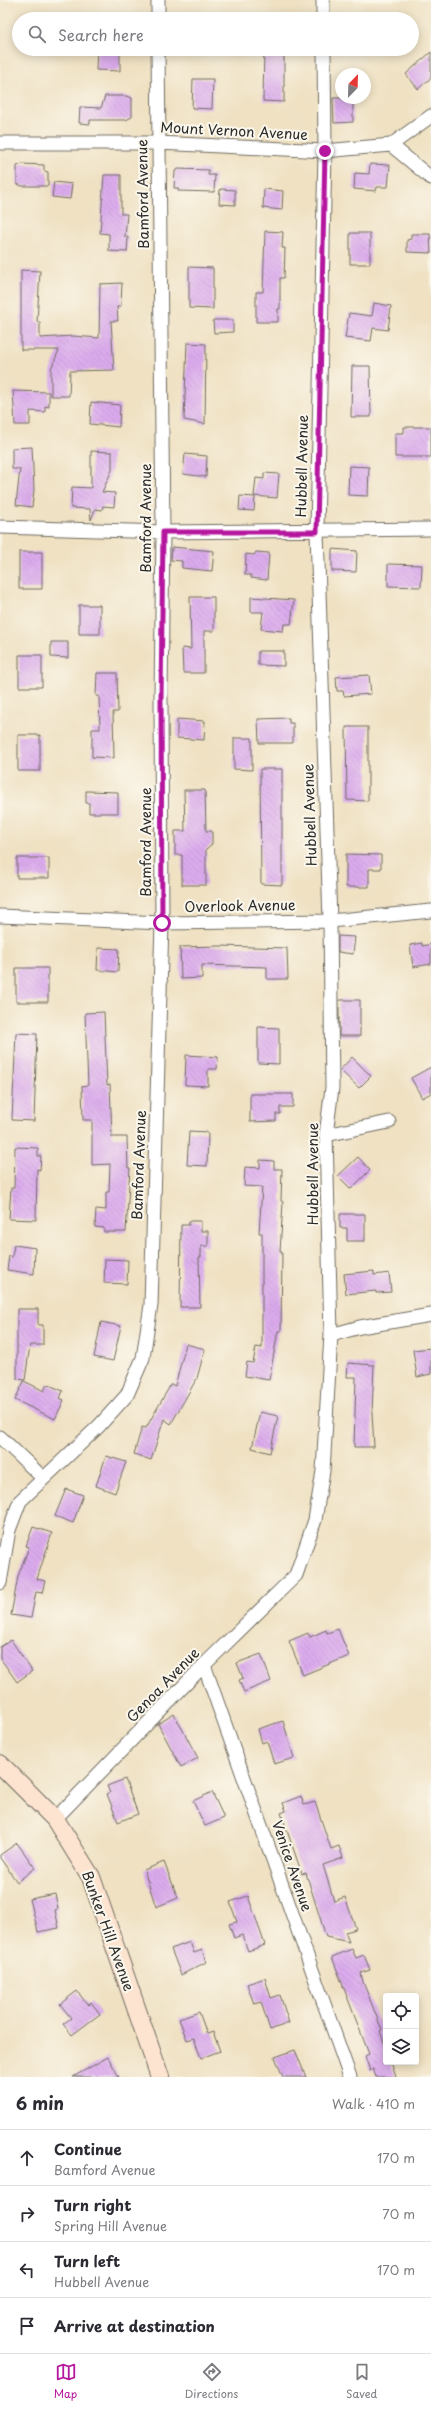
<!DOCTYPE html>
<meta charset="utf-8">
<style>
body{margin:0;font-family:"Playpen Sans",sans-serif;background:#f7f7f7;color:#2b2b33}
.controls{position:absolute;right:12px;bottom:12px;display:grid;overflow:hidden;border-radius:4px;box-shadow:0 2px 10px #0003}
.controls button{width:36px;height:36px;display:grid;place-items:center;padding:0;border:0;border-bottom:1px solid #e1e1e2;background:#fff;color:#2b2b33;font:20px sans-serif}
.compass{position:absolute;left:335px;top:68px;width:36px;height:36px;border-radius:50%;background:#fff;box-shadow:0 2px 10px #0003;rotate:23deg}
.stop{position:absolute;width:12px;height:12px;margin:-9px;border:3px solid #b5179e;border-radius:50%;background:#fff}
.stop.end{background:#b5179e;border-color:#fff;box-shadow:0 1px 4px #0008}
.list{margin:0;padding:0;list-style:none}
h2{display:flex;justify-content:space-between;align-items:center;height:52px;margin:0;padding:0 16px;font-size:17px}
h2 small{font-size:13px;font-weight:400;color:#7c7c81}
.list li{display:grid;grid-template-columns:26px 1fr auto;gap:12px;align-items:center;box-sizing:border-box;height:56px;padding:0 16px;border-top:1px solid #e1e1e2}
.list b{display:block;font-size:15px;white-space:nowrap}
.list p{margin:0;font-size:13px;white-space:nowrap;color:#7c7c81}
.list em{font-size:13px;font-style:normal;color:#7c7c81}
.icon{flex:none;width:22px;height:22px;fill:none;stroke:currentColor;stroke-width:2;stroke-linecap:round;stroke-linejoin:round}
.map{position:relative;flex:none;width:431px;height:2077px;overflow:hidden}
.search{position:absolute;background:#fff;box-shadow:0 2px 10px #0003;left:12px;right:12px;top:12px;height:44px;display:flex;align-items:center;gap:10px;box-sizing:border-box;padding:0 14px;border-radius:22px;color:#7c7c81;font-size:15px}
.sheet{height:276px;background:#fff}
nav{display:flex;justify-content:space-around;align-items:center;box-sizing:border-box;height:56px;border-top:1px solid #e1e1e2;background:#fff;font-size:11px;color:#7c7c81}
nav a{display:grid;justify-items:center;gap:2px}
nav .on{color:#b5179e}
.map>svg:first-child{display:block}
.building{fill:url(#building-back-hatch)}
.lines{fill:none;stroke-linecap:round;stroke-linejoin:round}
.street-casing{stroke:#706b60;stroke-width:15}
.secondary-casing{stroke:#706b60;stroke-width:20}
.street{stroke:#fff;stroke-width:13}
.secondary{stroke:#fde4d0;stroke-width:18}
.route{stroke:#b5179e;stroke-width:5}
.labels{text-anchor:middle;stroke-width:4;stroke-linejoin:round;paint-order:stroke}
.street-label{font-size:14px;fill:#2b2b2b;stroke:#fbf7ec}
</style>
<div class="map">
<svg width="431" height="2077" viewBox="0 0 431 2077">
<defs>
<pattern id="building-back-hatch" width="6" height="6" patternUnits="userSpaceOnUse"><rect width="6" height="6" fill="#dbabed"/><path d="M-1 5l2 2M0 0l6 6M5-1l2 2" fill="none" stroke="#bc93cb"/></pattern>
</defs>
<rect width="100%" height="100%" fill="#fbf7ec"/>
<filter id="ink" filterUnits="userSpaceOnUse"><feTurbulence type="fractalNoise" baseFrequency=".025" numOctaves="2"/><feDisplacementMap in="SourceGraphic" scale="8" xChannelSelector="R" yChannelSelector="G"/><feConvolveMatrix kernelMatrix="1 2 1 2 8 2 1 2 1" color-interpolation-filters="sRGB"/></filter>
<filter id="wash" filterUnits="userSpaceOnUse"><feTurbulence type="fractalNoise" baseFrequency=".012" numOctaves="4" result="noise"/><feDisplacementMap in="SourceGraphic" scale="16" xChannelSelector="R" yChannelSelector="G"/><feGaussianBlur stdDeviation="0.9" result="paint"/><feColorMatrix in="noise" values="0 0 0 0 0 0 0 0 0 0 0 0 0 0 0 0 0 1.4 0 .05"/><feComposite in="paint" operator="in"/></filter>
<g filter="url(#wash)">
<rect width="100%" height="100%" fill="#efe1c2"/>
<g id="blocks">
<path class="building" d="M97,49H120V71L96,70Z
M264,49H284V102L263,101Z
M431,52V78L418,89L406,74Z
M193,79H213L212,109L192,108Z
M105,96H126L132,98V117L126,120H90V124L79,123L80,107L101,108Z
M333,98H353V122L334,123Z
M22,164L44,165V171L48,172V186H22L17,184V166Z
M370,164L390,165L388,187H377L376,191L354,189L355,173L369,174Z
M178,169L209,170L208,175H215L214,192L178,191V188H174L175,171Z
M104,175H121V214H127L125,237H128L127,252L109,251V234L100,233Z
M54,182L72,184L70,199L52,197Z
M220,189L235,190V205L219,204Z
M264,189L283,191L282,210L263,208Z
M265,231L283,232L282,248H285L284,278H280V309H278V322H256V292H263Z
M350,233H370V264H350Z
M411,234H430L431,253L407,252V240L411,239Z
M189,267L213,268V309L189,308Z
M21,270L40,271L37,322H40V338L73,336L99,338L100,284L122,283L121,306L117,307L118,321H111L114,370L70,371L69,396H51V369L59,350H21Z
M374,303L391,306L388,330L373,328L371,341L345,338L349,313L372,316Z
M213,320H233V332L214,333Z
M187,343L206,344L205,424L184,420Z
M352,366H370L371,417H351Z
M13,391L49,392V407L45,406V412L30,411V425H15Z
M91,402L120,405L119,427L90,424Z
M404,427H431V457H395V433H404Z
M32,447L34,490L32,507L16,505L20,469H12V448Z
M91,451L112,452V470L102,492L115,493L114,507L103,506L102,510L95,509L91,520L90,509L71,508L72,487L91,488Z
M185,454L207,456L206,477L183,474Z
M349,466L369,467L368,496L348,495Z
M264,473L279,474L277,498L254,496L256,478L264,479Z
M240,496L255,497L254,511L239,510Z
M172,547L214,551L212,571L182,568V561L171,560Z
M332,549L357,551L356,572L332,571Z
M19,552H42V589H19Z
M256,552L269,553L267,580L251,578V575H245L246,554L254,555Z
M388,564L422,565L421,587L388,586Z
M190,597H214V631H204V673H183L182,648L191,649Z
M251,597L294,600L291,624H284L283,631L261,629L263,612H251Z
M79,605H100V634H79Z
M51,642H68V658L51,657Z
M258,651H284V666L258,665Z
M19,655H42V687H19Z
M97,673H117L118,712H113L114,758L92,757V729H100L99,696H96Z
M369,675L371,694L344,696L343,691H337L336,677Z
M289,718V723H293V743H259L258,719Z
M177,719L205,721L204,740L177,738Z
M346,727H368V801L347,800Z
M18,735H40V771H18Z
M234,738H252V770L234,769Z
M260,769H282V885L261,884Z
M184,790H205L206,831H212V844L206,849V885H182V855H175V831H185Z
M86,791L118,792V813H89V803H86Z
M346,854L381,855V869H369V887H346Z
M17,858H49V878H17Z
M338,936L355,937L353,954L338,952Z
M422,943V946L431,944V964L413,967L410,945Z
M220,946L287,948L288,979H267V967L202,965V978L181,979L180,947Z
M98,948L119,949L118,972L97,970Z
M16,968H48V1002H16Z
M339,1000H360V1036H339Z
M104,1012L107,1085L110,1084L112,1137H127L128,1168H130L126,1232H104V1228L95,1227L96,1209L106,1210V1192H109L110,1164L92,1165V1120H83L82,1086L88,1085L85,1013Z
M258,1027L279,1028V1064L258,1063Z
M16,1033L37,1034L34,1121L12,1120Z
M186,1055L218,1057L217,1069H208V1086L185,1085Z
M352,1057L371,1076L359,1088L340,1070Z
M431,1067V1093L422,1098L411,1078Z
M250,1094H293V1107H280V1114H276V1121L250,1122Z
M189,1131L208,1132L207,1166L187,1165Z
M15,1147L38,1148V1156H41L40,1170L37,1169L36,1220L9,1219L11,1188H14Z
M358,1157L370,1170L351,1189L338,1176Z
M260,1160L274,1161V1169H282L281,1201L283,1202L280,1252H282L281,1331H278L269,1380L245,1376L247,1362L253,1363L256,1347L262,1348V1233H259L262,1187L244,1186L245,1167L260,1168Z
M340,1214H365V1241H347V1228H340Z
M189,1221H201V1231H208V1246H201V1257H199L200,1307H180L181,1225H189Z
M14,1245L35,1248L34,1274L7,1270L9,1256L12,1257Z
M105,1259L128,1260L127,1284L104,1283Z
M374,1271V1275L389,1273L391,1292L376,1293V1291L346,1294L344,1274Z
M17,1309H38V1325H43V1345H30L25,1380L17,1379Z
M101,1322L121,1326L113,1361L94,1357Z
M186,1344L205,1349L197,1378L171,1424L164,1419L151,1460L134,1454L142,1427L146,1428L171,1384L175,1386Z
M431,1348V1374L417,1377L413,1350Z
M348,1363L374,1365L372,1413L374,1447H354L356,1377H347Z
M24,1381L44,1391L47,1384L63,1391L60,1398L64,1400L55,1419L15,1400Z
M260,1412L278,1416L270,1453L252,1448Z
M106,1456L126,1462L115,1493L96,1486Z
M66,1489L83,1495L73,1523L55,1516Z
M33,1527L52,1533L37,1579L45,1581L42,1593L36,1592L31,1618L11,1615L18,1576L29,1547L26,1546Z
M338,1629L349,1656L303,1675L289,1641L308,1633L310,1637L326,1630L327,1633Z
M11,1640L32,1671L17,1682L0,1658V1647Z
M261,1654L271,1681L244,1692L239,1680L243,1678L237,1663Z
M174,1714L198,1758L181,1767L158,1724Z
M283,1721L294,1758L274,1764L267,1741L262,1743L258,1729Z
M125,1779L138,1814L118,1822L107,1794L110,1793L107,1786Z
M212,1792L224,1818L205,1826L193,1801Z
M301,1796L304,1805L315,1802L331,1849L339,1846L343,1858L323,1865L334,1901L345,1897L356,1929L345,1932L349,1942L326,1937L306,1873L302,1874L281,1813L286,1811L283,1803Z
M17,1843L35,1868L17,1882L0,1858V1855Z
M164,1862L178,1898L156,1907L144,1870Z
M55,1894L58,1909L55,1910L59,1928L38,1932L30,1899Z
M248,1896L265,1945L248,1951L242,1935L234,1938L229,1924L237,1922L230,1902Z
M190,1942L194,1953L202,1950L206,1962L181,1975L171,1949Z
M352,1949L356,1958L364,1955L370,1970L361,1973L363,1982L382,2030L380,2031L386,2049V2062H391L396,2077H376L373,2069L370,2071L365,2056L369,2054L332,1957Z
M265,1978L271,1998L280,1995L289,2023L270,2030L261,2002L254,2004L247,1984Z
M77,1991L88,2005L91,2002L100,2014L72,2035L63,2024L71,2018L60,2004Z
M199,2012L207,2034L213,2032L220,2051L201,2058L194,2038L187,2040L179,2019Z
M295,2050L306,2077H283L275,2057Z
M108,2057L119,2077H73Z"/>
</g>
</g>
<g filter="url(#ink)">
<use href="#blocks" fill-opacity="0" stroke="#706b60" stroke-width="1"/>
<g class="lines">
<defs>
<path id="street" d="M158,0V19
M323,0V19
M0,143H158L325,151L391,145L431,178
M391,145L431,116
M0,527L163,532L431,529
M0,916L162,923L330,921L431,911
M326,1135L389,1122
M331,1335L360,1327L431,1315
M0,1437L43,1478
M0,1583L9,1530L20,1501L99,1426L127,1395L143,1358L151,1305L162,923L161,698L163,532L158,49
M204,1665L350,2077
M55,1819L204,1665L296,1575L315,1520L323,1471L331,1335L326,1135L332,1088L330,921L317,532L325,151L324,49"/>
<path id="secondary" d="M0,1764L55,1819L91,1877L160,2077"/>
</defs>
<use href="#street" class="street-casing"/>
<use href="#secondary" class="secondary-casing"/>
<use href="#street" class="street"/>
<use href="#secondary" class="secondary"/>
</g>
</g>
<g class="lines" filter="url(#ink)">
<path class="route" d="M162,923L161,698L163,532H317L325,151"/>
</g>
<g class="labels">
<g class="street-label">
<text transform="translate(234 131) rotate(3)" y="5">Mount Vernon Avenue</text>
<text transform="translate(143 194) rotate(-91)" y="5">Bamford Avenue</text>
<text transform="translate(302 466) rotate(-89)" y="5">Hubbell Avenue</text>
<text transform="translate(146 518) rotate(-90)" y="5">Bamford Avenue</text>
<text transform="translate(310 815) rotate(-92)" y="5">Hubbell Avenue</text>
<text transform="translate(146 842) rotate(-90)" y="5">Bamford Avenue</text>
<text transform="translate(240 906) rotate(-1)" y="5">Overlook Avenue</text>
<text transform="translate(139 1165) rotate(-88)" y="5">Bamford Avenue</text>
<text transform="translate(313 1174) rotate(-90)" y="5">Hubbell Avenue</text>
<text transform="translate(163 1685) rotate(-46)" y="5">Genoa Avenue</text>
<text transform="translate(292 1866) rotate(71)" y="5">Venice Avenue</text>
<text transform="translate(108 1931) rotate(70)" y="5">Bunker Hill Avenue</text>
</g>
</g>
</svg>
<div class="controls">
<button><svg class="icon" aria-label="locate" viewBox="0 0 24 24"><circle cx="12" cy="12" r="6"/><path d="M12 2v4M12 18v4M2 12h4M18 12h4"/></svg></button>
<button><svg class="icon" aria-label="layers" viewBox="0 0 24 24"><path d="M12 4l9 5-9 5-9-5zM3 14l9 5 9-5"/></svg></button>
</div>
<svg class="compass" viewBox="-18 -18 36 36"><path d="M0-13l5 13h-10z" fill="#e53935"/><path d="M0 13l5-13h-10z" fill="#7c7c81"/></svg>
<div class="stop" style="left:162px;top:923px"></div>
<div class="stop end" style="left:325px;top:151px"></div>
<div class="search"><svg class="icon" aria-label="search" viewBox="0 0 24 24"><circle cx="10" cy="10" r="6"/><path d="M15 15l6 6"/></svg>Search here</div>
</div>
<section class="sheet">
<h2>6 min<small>Walk · 410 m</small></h2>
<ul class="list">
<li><svg class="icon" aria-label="ahead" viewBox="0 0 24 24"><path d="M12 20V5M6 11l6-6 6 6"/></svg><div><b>Continue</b><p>Bamford Avenue</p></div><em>170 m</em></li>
<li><svg class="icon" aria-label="right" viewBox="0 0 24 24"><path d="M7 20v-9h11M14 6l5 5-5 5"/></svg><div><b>Turn right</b><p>Spring Hill Avenue</p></div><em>70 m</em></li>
<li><svg class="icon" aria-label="left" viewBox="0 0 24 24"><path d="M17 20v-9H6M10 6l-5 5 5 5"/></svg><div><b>Turn left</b><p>Hubbell Avenue</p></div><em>170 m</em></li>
<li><svg class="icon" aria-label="arrive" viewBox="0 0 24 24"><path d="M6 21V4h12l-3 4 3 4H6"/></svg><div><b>Arrive at destination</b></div></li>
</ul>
</section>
<nav>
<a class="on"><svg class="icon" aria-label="map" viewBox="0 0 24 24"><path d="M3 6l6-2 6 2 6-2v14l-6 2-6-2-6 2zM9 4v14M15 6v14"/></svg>Map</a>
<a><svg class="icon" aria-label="directions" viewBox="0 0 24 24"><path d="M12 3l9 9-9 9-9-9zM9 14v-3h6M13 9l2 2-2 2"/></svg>Directions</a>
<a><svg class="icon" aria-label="saved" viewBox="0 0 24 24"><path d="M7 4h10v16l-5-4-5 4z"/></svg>Saved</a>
</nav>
